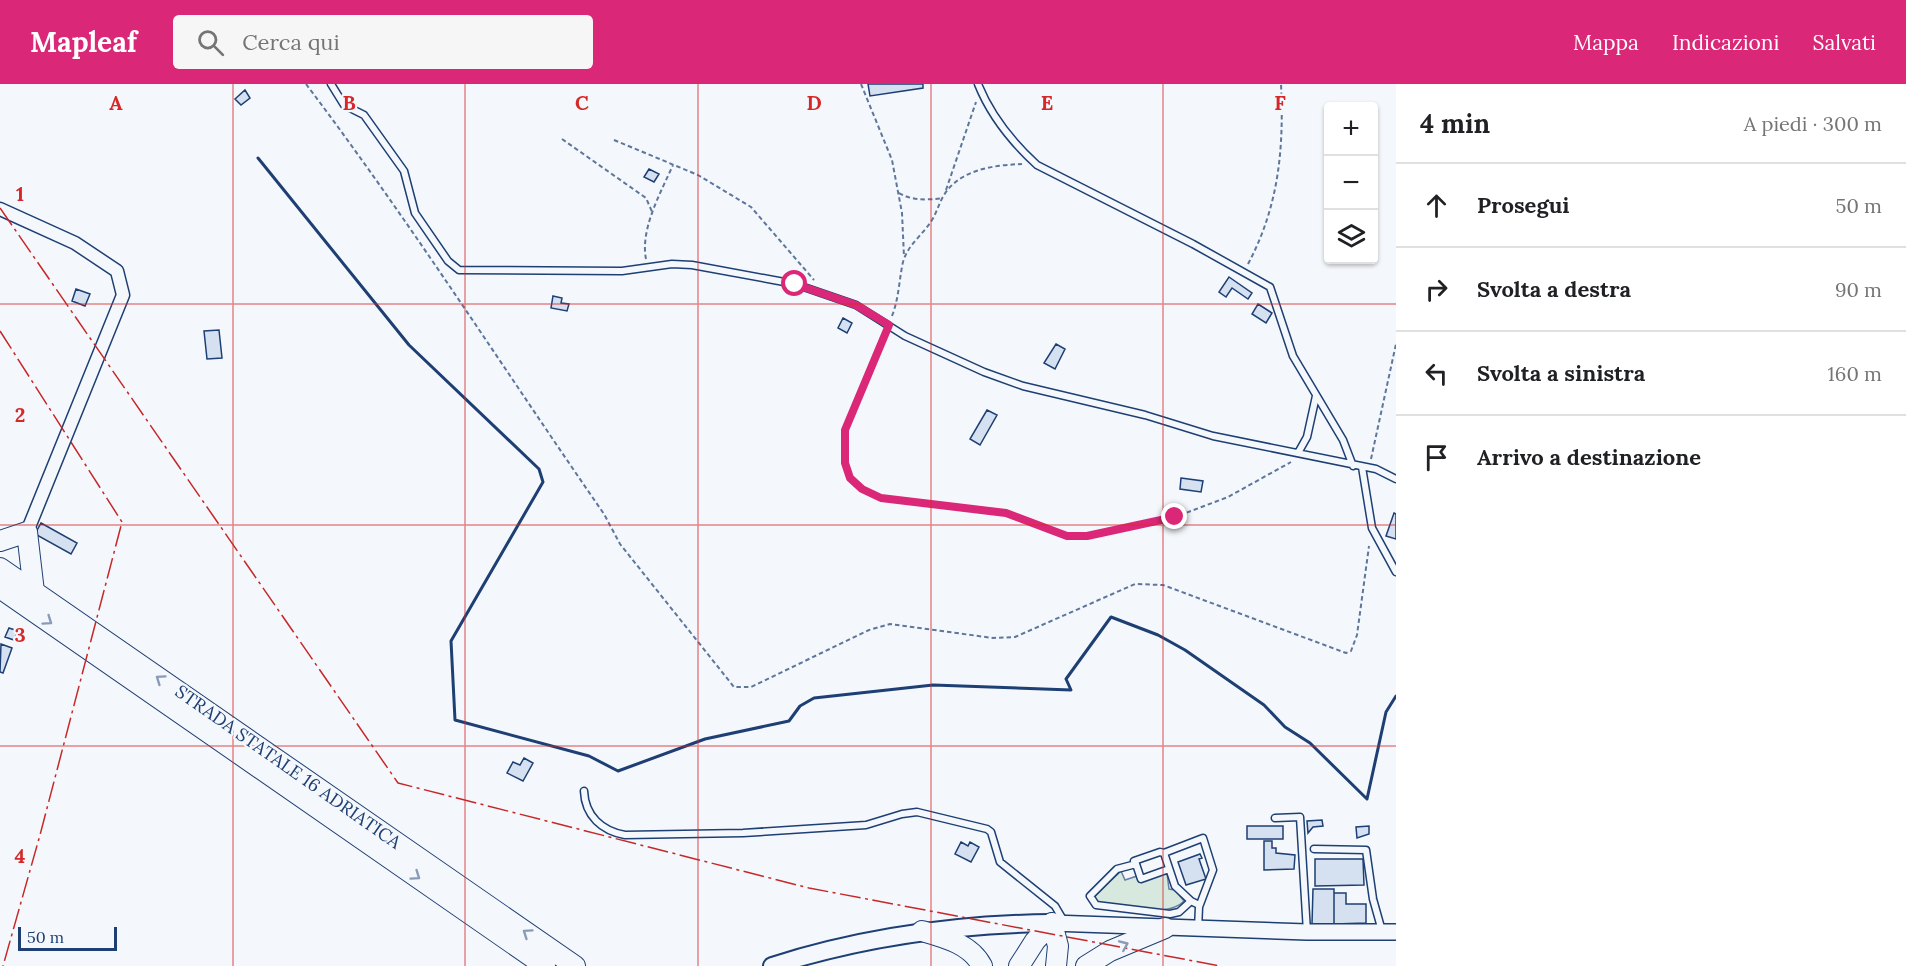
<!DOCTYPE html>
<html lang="it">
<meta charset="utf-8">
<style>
body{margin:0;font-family:Lora,serif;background:#f6f6f6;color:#202124}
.controls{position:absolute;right:18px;top:18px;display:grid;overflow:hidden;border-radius:6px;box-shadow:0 2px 4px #0004}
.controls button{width:54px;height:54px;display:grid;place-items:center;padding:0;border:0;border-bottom:2px solid #e0e0e0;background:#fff;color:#202124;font:30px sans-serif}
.scale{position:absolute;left:18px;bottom:15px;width:99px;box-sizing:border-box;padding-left:6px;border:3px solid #1d3f73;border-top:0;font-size:16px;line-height:21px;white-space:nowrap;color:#1d3f73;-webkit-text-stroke:4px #f4f7fb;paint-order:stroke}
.stop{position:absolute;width:18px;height:18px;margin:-14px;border:4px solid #db2777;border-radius:50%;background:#fff}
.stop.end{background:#db2777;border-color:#fff;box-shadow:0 2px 6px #0008}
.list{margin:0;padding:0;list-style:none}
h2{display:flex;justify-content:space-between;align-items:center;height:78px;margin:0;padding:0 24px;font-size:26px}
h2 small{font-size:20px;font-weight:400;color:#757577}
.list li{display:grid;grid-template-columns:39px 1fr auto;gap:18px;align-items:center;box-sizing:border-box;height:84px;padding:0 24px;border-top:2px solid #e0e0e0}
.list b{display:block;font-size:22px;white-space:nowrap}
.list em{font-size:20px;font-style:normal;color:#757577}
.icon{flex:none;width:33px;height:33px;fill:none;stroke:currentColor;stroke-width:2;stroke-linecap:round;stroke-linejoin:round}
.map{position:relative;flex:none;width:1396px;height:882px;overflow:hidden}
header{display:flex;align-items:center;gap:36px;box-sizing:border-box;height:84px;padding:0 30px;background:#db2777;color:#fff}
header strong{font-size:28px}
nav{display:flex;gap:33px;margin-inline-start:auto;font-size:21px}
.search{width:420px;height:54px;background:#f6f6f6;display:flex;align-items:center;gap:15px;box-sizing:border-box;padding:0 21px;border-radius:6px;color:#757577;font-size:22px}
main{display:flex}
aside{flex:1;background:#fff}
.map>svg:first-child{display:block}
.grass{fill:#d7e8df;stroke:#687fa3;stroke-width:1.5}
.building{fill:#d5e0f0;stroke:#1d3f73;stroke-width:1.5}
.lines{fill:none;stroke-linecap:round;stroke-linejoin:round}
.service-casing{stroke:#1d3f73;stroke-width:9}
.minor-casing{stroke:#1d3f73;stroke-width:15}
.tertiary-casing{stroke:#1d3f73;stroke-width:18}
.secondary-casing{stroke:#1d3f73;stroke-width:20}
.trunk-casing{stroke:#1d3f73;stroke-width:22}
.path{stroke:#5e769c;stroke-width:2;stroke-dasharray:4.5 3;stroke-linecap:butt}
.service{stroke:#f4f7fb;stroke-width:6}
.minor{stroke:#f4f7fb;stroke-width:12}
.tertiary{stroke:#f4f7fb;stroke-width:15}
.secondary{stroke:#f4f7fb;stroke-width:16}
.trunk{stroke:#f4f7fb;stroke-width:20}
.wall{stroke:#1d3f73;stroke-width:3}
.power{stroke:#c62828;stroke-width:1.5;stroke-dasharray:21 4.5 3 4.5;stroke-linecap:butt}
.oneway{stroke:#889bb7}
.route{stroke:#db2777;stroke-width:8}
.grid{fill:none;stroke:#d62828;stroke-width:1.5;stroke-opacity:0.55}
.labels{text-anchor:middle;stroke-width:4.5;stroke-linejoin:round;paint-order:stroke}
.street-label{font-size:18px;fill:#1d3f73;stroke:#f4f7fb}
.grid-label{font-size:20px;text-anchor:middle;font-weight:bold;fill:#d62828;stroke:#f4f7fb;stroke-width:4.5;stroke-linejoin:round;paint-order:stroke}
</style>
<header>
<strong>Mapleaf</strong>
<div class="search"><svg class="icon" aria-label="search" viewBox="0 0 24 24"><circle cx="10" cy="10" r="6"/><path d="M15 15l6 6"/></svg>Cerca qui</div>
<nav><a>Mappa</a><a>Indicazioni</a><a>Salvati</a></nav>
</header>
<main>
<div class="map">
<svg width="1396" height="882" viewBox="0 0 1396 882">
<rect width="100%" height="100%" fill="#f4f7fb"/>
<path class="grass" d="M1121,787L1125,796L1137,792L1139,798L1167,789L1169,805L1175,806L1184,817C1167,835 1121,822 1098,819L1095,816V811Z"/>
<path class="building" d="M868,0H923V4L870,12Z
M245,6L250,14L241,21L235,15Z
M649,85L659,90L654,98L644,93Z
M1229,193L1252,209L1248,215L1232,204L1226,213L1219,208Z
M76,205L90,210L85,222L72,217Z
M553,212L562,214L561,219L569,220L567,227L551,224Z
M1258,220L1272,229L1266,239L1252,230Z
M843,234L852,239L847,249L838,244Z
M219,246L222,274L207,275L204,247Z
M1056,260L1065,265L1055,285L1044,279Z
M987,326L997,331L980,361L970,355Z
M1181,394L1203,397L1201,408L1180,405Z
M1394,429L1396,430V455L1386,452Z
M41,439L77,459L71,470L35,450Z
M9,544L18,547L14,556L5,553Z
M1,560L12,564L3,589L0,588Z
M524,674L533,679L523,697L507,689L513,678L520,681Z
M1322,736L1323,742L1313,743L1308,749L1307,737Z
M1247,742H1283V755H1247Z
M1369,742V750L1357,754L1356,743Z
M1264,757H1272V764H1276V769L1295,771L1294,785L1264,786Z
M961,758L968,762L970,758L979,763L971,778L955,770Z
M1200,770L1202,774L1199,775L1206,795L1186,801L1178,778Z
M1315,775H1363L1364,801L1315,802Z
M1313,805H1334V840H1312Z
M1334,809H1346V820H1366V839L1334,840Z"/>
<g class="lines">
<defs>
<path id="service" d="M331,0L344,21L364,31L404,87L415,129L448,177L459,186L622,187L672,180L692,181L795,200L856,221L905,252L984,288L1023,302L1145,331L1213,352L1376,385L1396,395
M978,0C990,30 1013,59 1037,81L1193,160L1270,203L1293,272L1343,356L1353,382
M1298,369L1307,353L1316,312
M1362,383L1372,444L1396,488
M584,707C585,732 602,747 625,751L743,749L866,741L902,730L917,728L987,745L991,748L1000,778L1055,822L1065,839
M1275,734L1300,733L1307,848
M1314,765L1366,766L1373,815L1382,847
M1164,769L1175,802L1191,817
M1136,780L1141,795L1169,785
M1198,845L1199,823L1213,786L1203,754L1164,769L1160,768L1134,777L1136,780L1117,785L1090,812L1096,821L1170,830L1179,828L1191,817L1199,821"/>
<path id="minor" d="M0,125L75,159L117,187L123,211L27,448"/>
<path id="tertiary" d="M1052,839L1307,848H1396"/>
<path id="secondary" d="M772,882C863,853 957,840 1052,839"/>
<path id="trunk" d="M0,457L27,448L34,508
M0,484L575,882
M0,504L545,882
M1052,839L1058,862L1056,882
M922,847C943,853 971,860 982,882
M1019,882L1035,857L1052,839
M1086,882L1110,867L1165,844"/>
</defs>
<use href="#service" class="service-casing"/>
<use href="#minor" class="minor-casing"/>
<use href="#tertiary" class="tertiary-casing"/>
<use href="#secondary" class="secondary-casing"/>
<use href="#trunk" class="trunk-casing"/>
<path class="path" d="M306,0C411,139 505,287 604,430L620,460L734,603H751L869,546L890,540L993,554L1015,553L1135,500L1163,501L1346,569L1351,567L1357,551L1369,462
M861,0L892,76L902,129L904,173
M562,55L646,114L653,130
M614,56L698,91L751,123L814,196
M946,106L976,18
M899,109C912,117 928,116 943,114
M646,175C640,145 661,108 673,81
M1248,180C1279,122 1284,64 1281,0
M892,232C899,214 899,196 903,178C908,160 923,151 932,136C937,128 939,119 944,111C960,85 995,81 1022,80
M884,251L845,346L843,364L850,394L862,405L881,414L1006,429L1067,452H1087L1175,433L1228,413L1291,378
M1371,375L1396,260"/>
<use href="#service" class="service"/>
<use href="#minor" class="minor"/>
<use href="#tertiary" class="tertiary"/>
<use href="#secondary" class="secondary"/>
<use href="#trunk" class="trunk"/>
<path class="wall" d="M258,74L409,261L539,385L543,398L451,557L455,636L589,672L618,687L705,655L789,637L800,622L814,614L933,601L1071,606L1066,595L1111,533L1158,551L1185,566L1264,621L1285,643L1310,659L1367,715L1386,628L1396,612"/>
<path class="power" d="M0,124L398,699L809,804L1220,882
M0,247L122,438L40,751L3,882"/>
</g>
<defs><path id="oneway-chevron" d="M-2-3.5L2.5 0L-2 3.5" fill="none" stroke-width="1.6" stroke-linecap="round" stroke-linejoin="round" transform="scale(1.5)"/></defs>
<g class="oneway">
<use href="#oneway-chevron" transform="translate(48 537) rotate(35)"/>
<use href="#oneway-chevron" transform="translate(160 595) rotate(-145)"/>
<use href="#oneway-chevron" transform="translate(416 792) rotate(35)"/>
<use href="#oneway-chevron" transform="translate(527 849) rotate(-145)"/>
<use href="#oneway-chevron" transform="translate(1124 861) rotate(-23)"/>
</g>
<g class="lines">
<path class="route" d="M795,200L856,221L889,241L845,346V379L850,394L862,405L881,414L1006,429L1067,452H1087L1175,433"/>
</g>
<path class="grid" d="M233,0V882M465,0V882M698,0V882M931,0V882M1163,0V882M0,220H1396M0,441H1396M0,662H1396"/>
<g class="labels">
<g class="street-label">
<text transform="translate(288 683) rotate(35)" y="6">STRADA STATALE 16 ADRIATICA</text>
</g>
</g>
<g class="grid-label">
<text x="116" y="26">A</text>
<text x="349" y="26">B</text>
<text x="582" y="26">C</text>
<text x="814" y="26">D</text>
<text x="1047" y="26">E</text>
<text x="1280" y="26">F</text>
<text x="20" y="117">1</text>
<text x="20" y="338">2</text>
<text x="20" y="558">3</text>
<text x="20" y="779">4</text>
</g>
</svg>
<div class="controls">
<button>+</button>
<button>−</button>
<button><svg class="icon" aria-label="layers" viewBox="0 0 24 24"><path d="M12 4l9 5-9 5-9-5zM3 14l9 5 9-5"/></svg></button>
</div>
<div class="scale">50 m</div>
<div class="stop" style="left:795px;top:200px"></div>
<div class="stop end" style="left:1175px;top:433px"></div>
</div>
<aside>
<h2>4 min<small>A piedi · 300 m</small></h2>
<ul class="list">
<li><svg class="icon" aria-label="ahead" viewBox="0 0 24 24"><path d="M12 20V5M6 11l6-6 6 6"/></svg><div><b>Prosegui</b></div><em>50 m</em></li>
<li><svg class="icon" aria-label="right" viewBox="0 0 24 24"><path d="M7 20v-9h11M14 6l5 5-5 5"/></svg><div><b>Svolta a destra</b></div><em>90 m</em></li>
<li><svg class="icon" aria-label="left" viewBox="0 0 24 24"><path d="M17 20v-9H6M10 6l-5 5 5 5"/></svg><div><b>Svolta a sinistra</b></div><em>160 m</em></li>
<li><svg class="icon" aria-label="arrive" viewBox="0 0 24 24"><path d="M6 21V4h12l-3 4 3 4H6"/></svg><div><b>Arrivo a destinazione</b></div></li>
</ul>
</aside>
</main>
